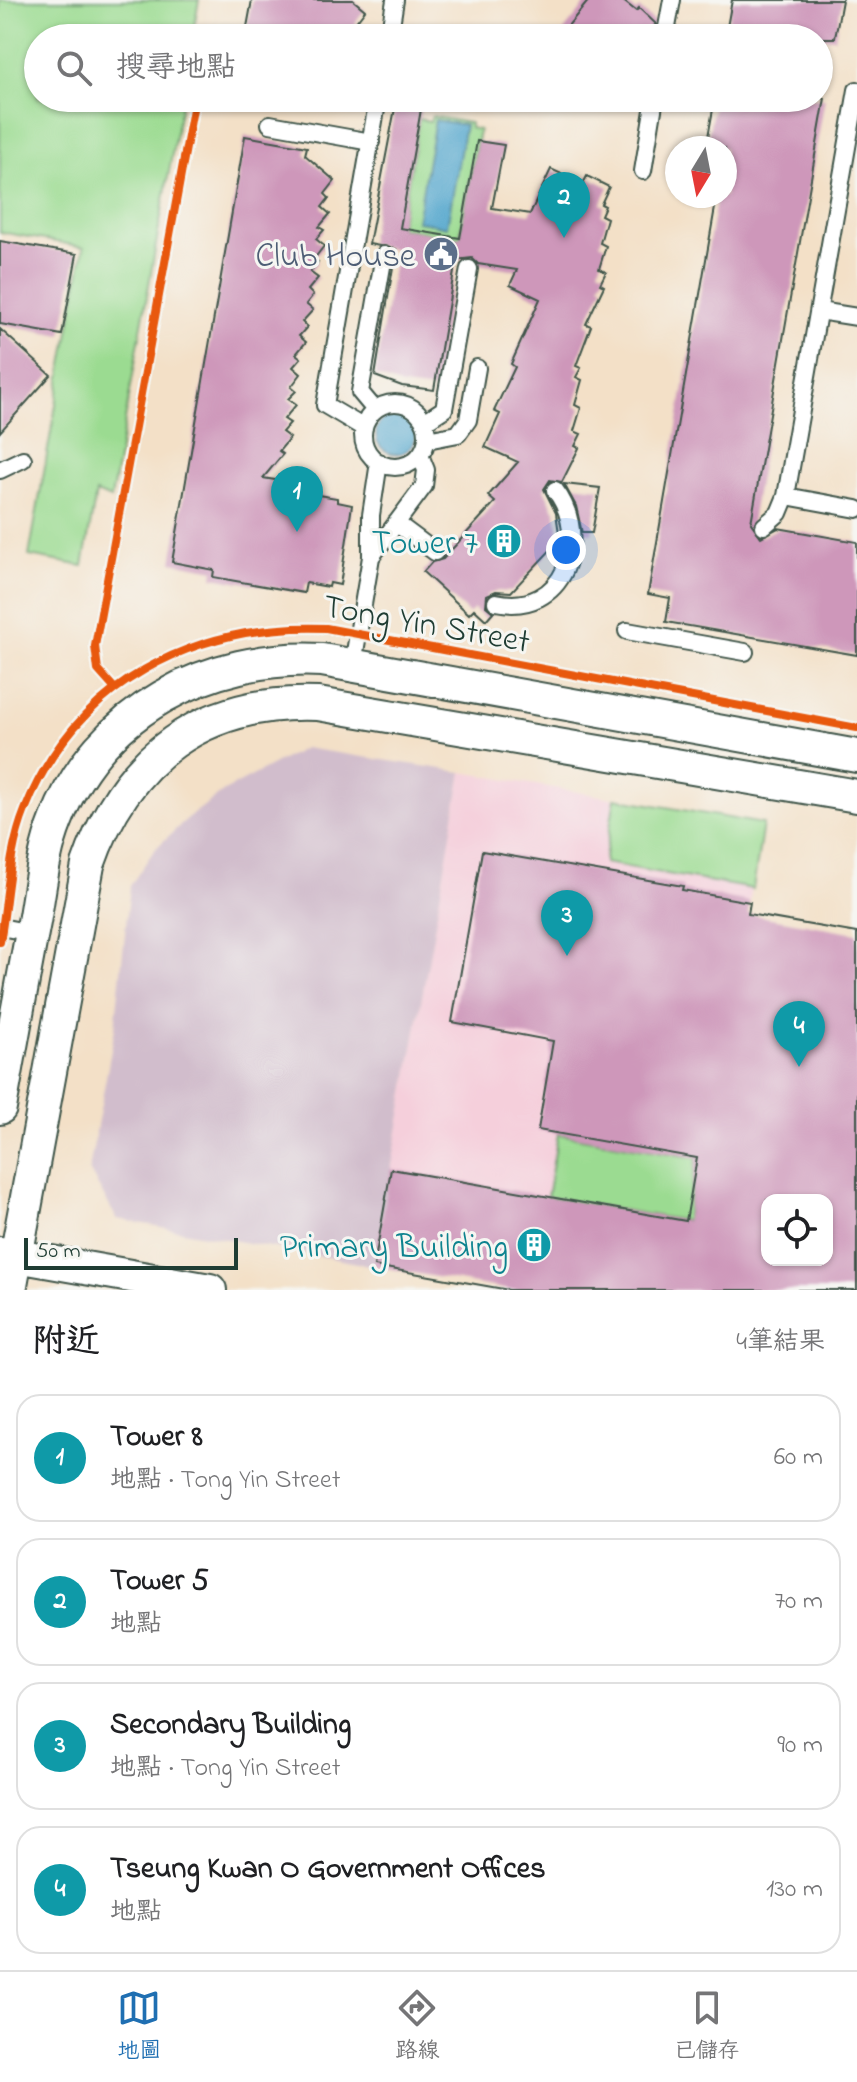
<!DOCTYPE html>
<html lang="zh-TW">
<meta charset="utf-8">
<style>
body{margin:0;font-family:"Indie Flower","LXGW WenKai TC",sans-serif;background:#f6f6f6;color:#202124}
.controls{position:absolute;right:24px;bottom:24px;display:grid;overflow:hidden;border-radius:16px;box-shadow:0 2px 6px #0004}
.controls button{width:72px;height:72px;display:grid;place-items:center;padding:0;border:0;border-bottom:2px solid #e0e0e0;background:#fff;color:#202124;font:40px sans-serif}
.compass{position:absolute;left:665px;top:136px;width:72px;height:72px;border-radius:50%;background:#fff;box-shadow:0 2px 6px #0004;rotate:190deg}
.scale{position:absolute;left:24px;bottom:20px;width:214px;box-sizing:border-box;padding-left:8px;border:4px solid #1f3d34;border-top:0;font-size:22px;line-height:28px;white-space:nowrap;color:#1f3d34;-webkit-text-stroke:6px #f6f6f2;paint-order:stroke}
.you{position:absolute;left:566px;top:550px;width:28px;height:28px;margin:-20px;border:6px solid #fff;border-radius:50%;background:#1a73e8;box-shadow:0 0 0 12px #1a73e833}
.badge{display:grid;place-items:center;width:52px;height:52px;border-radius:50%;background:#1f6fb2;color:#fff;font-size:26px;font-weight:700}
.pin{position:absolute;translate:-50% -66px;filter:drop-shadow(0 2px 4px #0008)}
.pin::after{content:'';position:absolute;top:42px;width:28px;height:24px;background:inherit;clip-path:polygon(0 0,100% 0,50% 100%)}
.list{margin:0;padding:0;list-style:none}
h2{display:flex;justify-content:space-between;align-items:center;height:104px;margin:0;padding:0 32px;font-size:34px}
h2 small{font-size:26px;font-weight:400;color:#757577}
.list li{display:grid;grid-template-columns:52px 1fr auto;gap:24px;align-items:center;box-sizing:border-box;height:128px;margin:0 16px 16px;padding:0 16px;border:2px solid #e0e0e0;border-radius:24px}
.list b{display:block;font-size:30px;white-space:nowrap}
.list p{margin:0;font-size:26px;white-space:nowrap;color:#757577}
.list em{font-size:26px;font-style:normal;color:#757577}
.icon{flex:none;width:44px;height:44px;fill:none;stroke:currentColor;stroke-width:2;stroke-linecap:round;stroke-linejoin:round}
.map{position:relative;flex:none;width:857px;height:1290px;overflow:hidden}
.search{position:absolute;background:#fff;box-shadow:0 2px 6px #0004;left:24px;right:24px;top:24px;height:88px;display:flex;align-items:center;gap:20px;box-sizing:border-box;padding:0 28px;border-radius:44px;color:#757577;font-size:30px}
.sheet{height:680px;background:#fff}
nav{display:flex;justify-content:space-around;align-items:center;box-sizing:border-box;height:112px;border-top:2px solid #e0e0e0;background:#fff;font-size:22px;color:#757577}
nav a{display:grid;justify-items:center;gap:4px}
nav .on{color:#1f6fb2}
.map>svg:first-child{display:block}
.built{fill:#f5cfdb}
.industrial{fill:#d1bdcc}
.green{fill:#9bdb91;stroke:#5d8c62;stroke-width:2}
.water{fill:#50a4cc;stroke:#387080;stroke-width:2}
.building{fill:#ce97ba;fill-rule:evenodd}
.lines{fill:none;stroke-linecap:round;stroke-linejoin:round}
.lane-casing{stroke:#3f554a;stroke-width:20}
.street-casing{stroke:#3f554a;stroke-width:36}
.lane{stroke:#fff;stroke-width:16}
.street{stroke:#fff;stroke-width:32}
.cycleway-casing{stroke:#f6f6f2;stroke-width:13}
.cycleway{stroke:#e8590c;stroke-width:8}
.labels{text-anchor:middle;stroke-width:6;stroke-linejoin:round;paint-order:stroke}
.service-label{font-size:34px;fill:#4e5e75;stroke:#f6f6f2;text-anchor:end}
.culture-label{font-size:34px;fill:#0d838f;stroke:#f6f6f2;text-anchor:end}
.street-label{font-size:34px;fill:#1f3d34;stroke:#f6f6f2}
</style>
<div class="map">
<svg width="857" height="1290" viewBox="0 0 857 1290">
<rect width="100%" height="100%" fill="#f6f6f2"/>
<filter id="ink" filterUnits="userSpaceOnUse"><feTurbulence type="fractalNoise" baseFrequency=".0125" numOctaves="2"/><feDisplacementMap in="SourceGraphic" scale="16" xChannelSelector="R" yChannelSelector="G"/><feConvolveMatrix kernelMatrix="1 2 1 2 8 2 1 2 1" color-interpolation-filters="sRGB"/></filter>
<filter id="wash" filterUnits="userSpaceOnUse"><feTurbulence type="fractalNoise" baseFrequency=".006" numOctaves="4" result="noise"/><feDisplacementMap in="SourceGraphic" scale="32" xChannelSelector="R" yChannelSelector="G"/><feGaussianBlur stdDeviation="1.8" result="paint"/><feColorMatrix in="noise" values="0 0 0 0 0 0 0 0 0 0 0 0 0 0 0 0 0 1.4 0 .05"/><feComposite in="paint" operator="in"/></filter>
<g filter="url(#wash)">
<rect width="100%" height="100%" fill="#f3e0c7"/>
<path class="built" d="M462,772L763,824L682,1290H509L374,1266Z"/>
<path class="industrial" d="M304,748L462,772L374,1266L117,1219L89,1170L115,1028L130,886L155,849L189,817L224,791Z"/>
<path class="green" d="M0,0H199L192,38H38V98H182L111,499L96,493L83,566L29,556L84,247L0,232Z
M432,116L470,123V128L479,130L460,238L400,228L419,119L430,121Z
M615,798L763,824L753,889L604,863Z
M558,1134L697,1158L686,1221L547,1197Z"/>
<path class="water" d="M435,120L465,125L447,227L417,221Z
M376 434a20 20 0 1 1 40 0a20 20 0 1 1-40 0Z"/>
<g id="blocks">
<path class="building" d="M252,0H353L365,10L355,23L373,38H245Z
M589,0H622L636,11L639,8L656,24L644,38H558Z
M732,0H842L835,38H725Z
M397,98H423L400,228L460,238L477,141L504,145L492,208L530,214L551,169L583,184L587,176L609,187L601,204L605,206L601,215L607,218L600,243L606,246L599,269L606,272L600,284L604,286L586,324L591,326L576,366L581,368L576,377L582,380L575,405L581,408L574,431L581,434L575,446L579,448L562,482L550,480L544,489L556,513L560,540L511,592L496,591L487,595L486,606L493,612L486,620L474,609L469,614L423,572L432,562L443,559L495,502L488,496L518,462L485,447L500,414L494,411L515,367L511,364L540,299L510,285L517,270L478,264L472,258L456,260L434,390L402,386L375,376L396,249L369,244Z
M715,98H825L751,523L761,537L778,528L857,542V655L666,622L670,598L648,594L717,196H725V148H706Z
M245,136L307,147L305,155L335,181L325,194L329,198L322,207L330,214L319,227L324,230L316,239L324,246L314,259L318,262L310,272L318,278L308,290L313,295L306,304L313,310L302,322L307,327L299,336L306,342L296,354L301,358L293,367L301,374L291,387L296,391L288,399L296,405L284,419L290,423L282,432L290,438L279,451L283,454L263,478L300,484L299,492L337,498V502L352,505L340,585L330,583L329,587L306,583L304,593L213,577L214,570L172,562Z
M0,241L77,254L62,335L0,324Z
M0,329L51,375L0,432Z
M564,484L600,488L592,533H582L576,506Z
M482,851L683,886L682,890L750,902L748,914L857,933V1290H509L374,1266L391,1169L686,1221L697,1158L538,1130L553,1041L452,1022ZM767,1200H827V1260H767Z"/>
</g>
</g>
<g filter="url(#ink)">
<use href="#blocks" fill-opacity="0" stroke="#3f554a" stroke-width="2"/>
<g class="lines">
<defs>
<path id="lane" d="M389,38L395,0
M665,38L672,0
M857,90L786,496L857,509
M637,98L655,101
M270,124L371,142
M643,171L655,98
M819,311L857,317
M363 435a32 32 0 1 1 64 0a32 32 0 1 1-64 0Z
M375,410L360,392L384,255
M424,422L444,409L469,269
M364,428L325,405L378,98
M427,440L458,434L468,420L477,368
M0,470L23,459
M396,523L435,552
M764,526L779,513L786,496
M371,557L424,486L426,470L420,455
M496,602C564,617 592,538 555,490
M627,631L745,652
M353,664L371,557V515L379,462
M0,927L32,933"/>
<path id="street" d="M0,1108C11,1046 22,984 34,922C40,889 43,853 56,821C98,711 209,654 322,660L857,756
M0,1253L210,1290
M10,1290L88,865C125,757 203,699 318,704L857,796"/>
</defs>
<use href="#lane" class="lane-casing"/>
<use href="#street" class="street-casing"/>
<use href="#lane" class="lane"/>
<use href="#street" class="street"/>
<defs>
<path id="cycleway" d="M115,689L98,670L95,646L195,98
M0,942C8,898 8,852 25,810C75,683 194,623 326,628L857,728"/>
</defs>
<use href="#cycleway" class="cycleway-casing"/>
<use href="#cycleway" class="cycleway"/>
</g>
</g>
<defs>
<symbol id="civic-disc" viewBox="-11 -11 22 22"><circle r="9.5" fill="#5c6f8a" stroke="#f6f6f2"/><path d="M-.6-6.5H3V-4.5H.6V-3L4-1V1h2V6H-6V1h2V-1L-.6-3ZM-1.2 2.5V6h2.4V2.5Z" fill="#fff"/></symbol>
<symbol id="building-disc" viewBox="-11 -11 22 22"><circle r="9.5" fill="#0f9aa8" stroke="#f6f6f2"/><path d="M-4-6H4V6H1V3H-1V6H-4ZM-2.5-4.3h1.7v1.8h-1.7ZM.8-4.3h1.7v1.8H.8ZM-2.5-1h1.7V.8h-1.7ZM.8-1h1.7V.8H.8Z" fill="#fff"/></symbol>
</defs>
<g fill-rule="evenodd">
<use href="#civic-disc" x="421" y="234" width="40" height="40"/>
<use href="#building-disc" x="484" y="521" width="40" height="40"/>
<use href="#building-disc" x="514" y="1225" width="40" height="40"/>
</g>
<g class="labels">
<g class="service-label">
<text x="415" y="266">Club House</text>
</g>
<g class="culture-label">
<text x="478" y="553">Tower 7</text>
<text x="508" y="1257">Primary Building</text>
</g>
<g class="street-label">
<text transform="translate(427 622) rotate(10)" y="12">Tong Yin Street</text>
</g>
</g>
</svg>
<div class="controls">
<button><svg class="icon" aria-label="locate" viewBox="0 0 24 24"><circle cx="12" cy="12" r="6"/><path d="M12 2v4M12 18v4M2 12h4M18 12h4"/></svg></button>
</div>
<svg class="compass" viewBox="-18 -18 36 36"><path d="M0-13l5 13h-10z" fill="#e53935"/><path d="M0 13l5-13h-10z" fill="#757577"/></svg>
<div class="scale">50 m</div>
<div class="you"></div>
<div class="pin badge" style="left:297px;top:532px;background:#0f9aa8">1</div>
<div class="pin badge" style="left:564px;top:238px;background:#0f9aa8">2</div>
<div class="pin badge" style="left:567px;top:956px;background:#0f9aa8">3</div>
<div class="pin badge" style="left:799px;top:1067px;background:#0f9aa8">4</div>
<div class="search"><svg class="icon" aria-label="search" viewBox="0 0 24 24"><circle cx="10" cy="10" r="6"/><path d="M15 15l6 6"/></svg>搜尋地點</div>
</div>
<section class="sheet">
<h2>附近<small>4筆結果</small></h2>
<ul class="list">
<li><span class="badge" style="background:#0f9aa8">1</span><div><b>Tower 8</b><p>地點 · Tong Yin Street</p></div><em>60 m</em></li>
<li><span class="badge" style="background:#0f9aa8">2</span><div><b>Tower 5</b><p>地點</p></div><em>70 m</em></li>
<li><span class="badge" style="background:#0f9aa8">3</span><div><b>Secondary Building</b><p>地點 · Tong Yin Street</p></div><em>90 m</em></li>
<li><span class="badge" style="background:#0f9aa8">4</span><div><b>Tseung Kwan O Government Offices</b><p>地點</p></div><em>130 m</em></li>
</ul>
</section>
<nav>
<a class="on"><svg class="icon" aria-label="map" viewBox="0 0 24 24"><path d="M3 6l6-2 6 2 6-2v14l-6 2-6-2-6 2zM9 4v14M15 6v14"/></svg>地圖</a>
<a><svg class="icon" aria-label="directions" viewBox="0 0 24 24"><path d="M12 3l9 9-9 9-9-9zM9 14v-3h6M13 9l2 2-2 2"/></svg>路線</a>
<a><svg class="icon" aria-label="saved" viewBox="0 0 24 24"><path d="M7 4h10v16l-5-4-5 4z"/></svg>已儲存</a>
</nav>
